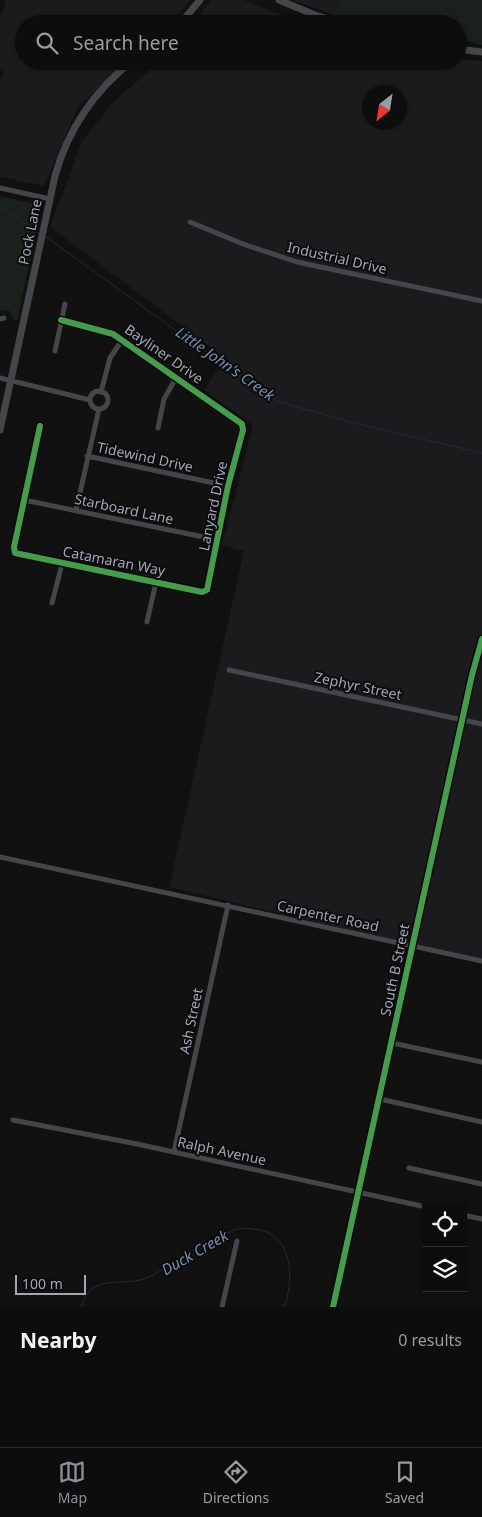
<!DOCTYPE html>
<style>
body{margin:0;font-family:"Noto Sans",sans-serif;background:#161616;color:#f1f3f6}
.controls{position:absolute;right:15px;bottom:15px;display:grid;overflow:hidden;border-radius:0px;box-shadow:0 1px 4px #0004}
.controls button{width:45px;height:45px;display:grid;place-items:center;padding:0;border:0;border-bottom:1px solid #2d2d2e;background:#0d0d0d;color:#f1f3f6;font:25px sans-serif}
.compass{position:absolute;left:362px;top:85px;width:45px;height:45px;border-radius:50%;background:#0d0d0d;box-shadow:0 1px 4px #0004;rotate:210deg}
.scale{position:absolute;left:15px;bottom:12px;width:71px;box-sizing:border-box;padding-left:5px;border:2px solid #a2a5b3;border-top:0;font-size:14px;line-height:18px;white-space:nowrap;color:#a2a5b3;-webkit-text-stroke:4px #0c0c0d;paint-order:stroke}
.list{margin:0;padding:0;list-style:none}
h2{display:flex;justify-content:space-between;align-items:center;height:65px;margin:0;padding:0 20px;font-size:21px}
h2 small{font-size:16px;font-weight:400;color:#9a9c9d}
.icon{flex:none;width:28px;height:28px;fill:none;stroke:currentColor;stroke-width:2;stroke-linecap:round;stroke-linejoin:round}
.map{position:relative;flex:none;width:482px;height:1307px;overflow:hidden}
.search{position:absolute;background:#0d0d0d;box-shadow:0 1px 4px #0004;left:15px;right:15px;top:15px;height:55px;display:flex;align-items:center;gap:12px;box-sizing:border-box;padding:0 18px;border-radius:28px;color:#9a9c9d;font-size:19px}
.sheet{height:140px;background:#0d0d0d}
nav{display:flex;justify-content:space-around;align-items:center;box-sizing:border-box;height:70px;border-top:1px solid #2d2d2e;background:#0d0d0d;font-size:14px;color:#9a9c9d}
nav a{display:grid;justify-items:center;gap:2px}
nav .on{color:#8c9099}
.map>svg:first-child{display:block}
.built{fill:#1b1b1d;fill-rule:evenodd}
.green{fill:#1a201b}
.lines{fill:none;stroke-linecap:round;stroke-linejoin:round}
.stream{stroke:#252a32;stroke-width:1}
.minor{stroke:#45464a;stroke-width:5}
.tertiary{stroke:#45464a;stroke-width:7}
.cycleway-casing{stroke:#0c0c0d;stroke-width:9}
.cycleway{stroke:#469c4c;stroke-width:6}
.labels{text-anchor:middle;stroke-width:4;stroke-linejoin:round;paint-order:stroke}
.street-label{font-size:14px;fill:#a2a5b3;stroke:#0c0c0d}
.water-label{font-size:15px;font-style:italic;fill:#778faf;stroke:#0c0c0d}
</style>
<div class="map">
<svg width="482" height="1307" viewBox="0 0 482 1307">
<rect width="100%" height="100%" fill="#111"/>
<path class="built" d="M4,0H191L170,24H24V61H129L78,107L44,186L0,177V81L4,73L0,69V15L5,7Z
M211,0H244L303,24H192Z
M292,0H340L334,15Z
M458,59L482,61V962L169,887L244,551L222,545L253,425L204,390L216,372L230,362L50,227L82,141L115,100L161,61H458ZM370,92H400V122H370Z"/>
<path class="green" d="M340,0H482V45L458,38V24C433,24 350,29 334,15Z
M0,196L36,204L41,210L17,321L13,320L10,311L0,310Z"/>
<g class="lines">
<path class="stream" d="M0,207L39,233
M45,236L243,379L280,402L350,422L482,453
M81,1307C90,1275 116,1285 140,1280C150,1278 160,1270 169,1267L171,1268L180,1260L184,1262C199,1250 216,1238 234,1230C239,1228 248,1228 253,1229C293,1231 295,1280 284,1307"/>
<path class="minor" d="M0,188L50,199
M190,222L243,244L297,262L482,301
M0,319L4,318
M55,351L65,304
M0,378L90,400
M90 400a9 9 0 1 1 18 0a9 9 0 1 1-18 0Z
M101,392L110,358L122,340
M40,426L14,547L15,553L202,592L207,590L228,486L243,430L242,424L113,334L61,320
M158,428L164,399L176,378
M87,456L228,486
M24,500L218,540
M76,510L99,409
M52,603L62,564
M147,622L156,582
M229,670L482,724
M0,857L482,961
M392,1043L482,1062
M380,1099L482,1122
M13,1120L137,1144L426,1207
M174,1152L228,905
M409,1168L482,1184
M463,1215L482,1219
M222,1307L237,1241"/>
<path class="tertiary" d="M279,0L315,15L345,24
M180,24L200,0
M458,49L482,52
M0,430L55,176C68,129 93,92 132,61
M333,1307L472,675L482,639"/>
<defs>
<path id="cycleway" d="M40,426L14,547L15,553L202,592L207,590L228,486L243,430L242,424L113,334L61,320
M333,1307L472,675L482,639"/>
</defs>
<use href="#cycleway" class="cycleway-casing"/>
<use href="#cycleway" class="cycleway"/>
</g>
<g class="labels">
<g class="street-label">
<text transform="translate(30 232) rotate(-78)" y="5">Pock Lane</text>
<text transform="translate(337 258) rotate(13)" y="5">Industrial Drive</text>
<text transform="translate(164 354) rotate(35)" y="5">Bayliner Drive</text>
<text transform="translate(145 457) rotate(12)" y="5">Tidewind Drive</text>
<text transform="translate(213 506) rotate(-78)" y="5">Lanyard Drive</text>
<text transform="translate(124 509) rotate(12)" y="5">Starboard Lane</text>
<text transform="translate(114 561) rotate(11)" y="5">Catamaran Way</text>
<text transform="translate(358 686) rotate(12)" y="5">Zephyr Street</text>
<text transform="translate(328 916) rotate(12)" y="5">Carpenter Road</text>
<text transform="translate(395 970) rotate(-78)" y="5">South B Street</text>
<text transform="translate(191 1021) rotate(-78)" y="5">Ash Street</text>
<text transform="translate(222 1151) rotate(12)" y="5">Ralph Avenue</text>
</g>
<g class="water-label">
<text transform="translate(225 364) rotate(35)" y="5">Little John's Creek</text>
<text transform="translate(195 1253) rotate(-30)" y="5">Duck Creek</text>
</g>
</g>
</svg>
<div class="controls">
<button><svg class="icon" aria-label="locate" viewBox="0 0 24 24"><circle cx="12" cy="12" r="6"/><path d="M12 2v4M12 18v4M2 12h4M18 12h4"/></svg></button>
<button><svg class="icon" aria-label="layers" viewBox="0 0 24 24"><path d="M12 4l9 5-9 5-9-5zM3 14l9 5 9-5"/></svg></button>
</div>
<svg class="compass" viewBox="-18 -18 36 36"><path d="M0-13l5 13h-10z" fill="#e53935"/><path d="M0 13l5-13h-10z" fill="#9a9c9d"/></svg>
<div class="scale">100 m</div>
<div class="search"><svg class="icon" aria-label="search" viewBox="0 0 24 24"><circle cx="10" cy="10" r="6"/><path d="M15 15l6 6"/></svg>Search here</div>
</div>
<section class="sheet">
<h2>Nearby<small>0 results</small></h2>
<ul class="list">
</ul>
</section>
<nav>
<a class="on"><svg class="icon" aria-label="map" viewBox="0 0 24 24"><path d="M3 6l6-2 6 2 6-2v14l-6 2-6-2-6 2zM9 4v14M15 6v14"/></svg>Map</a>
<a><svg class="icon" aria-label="directions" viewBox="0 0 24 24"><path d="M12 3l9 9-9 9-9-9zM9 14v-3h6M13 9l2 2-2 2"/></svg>Directions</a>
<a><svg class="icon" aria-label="saved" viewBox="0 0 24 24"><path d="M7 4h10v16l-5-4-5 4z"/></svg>Saved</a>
</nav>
